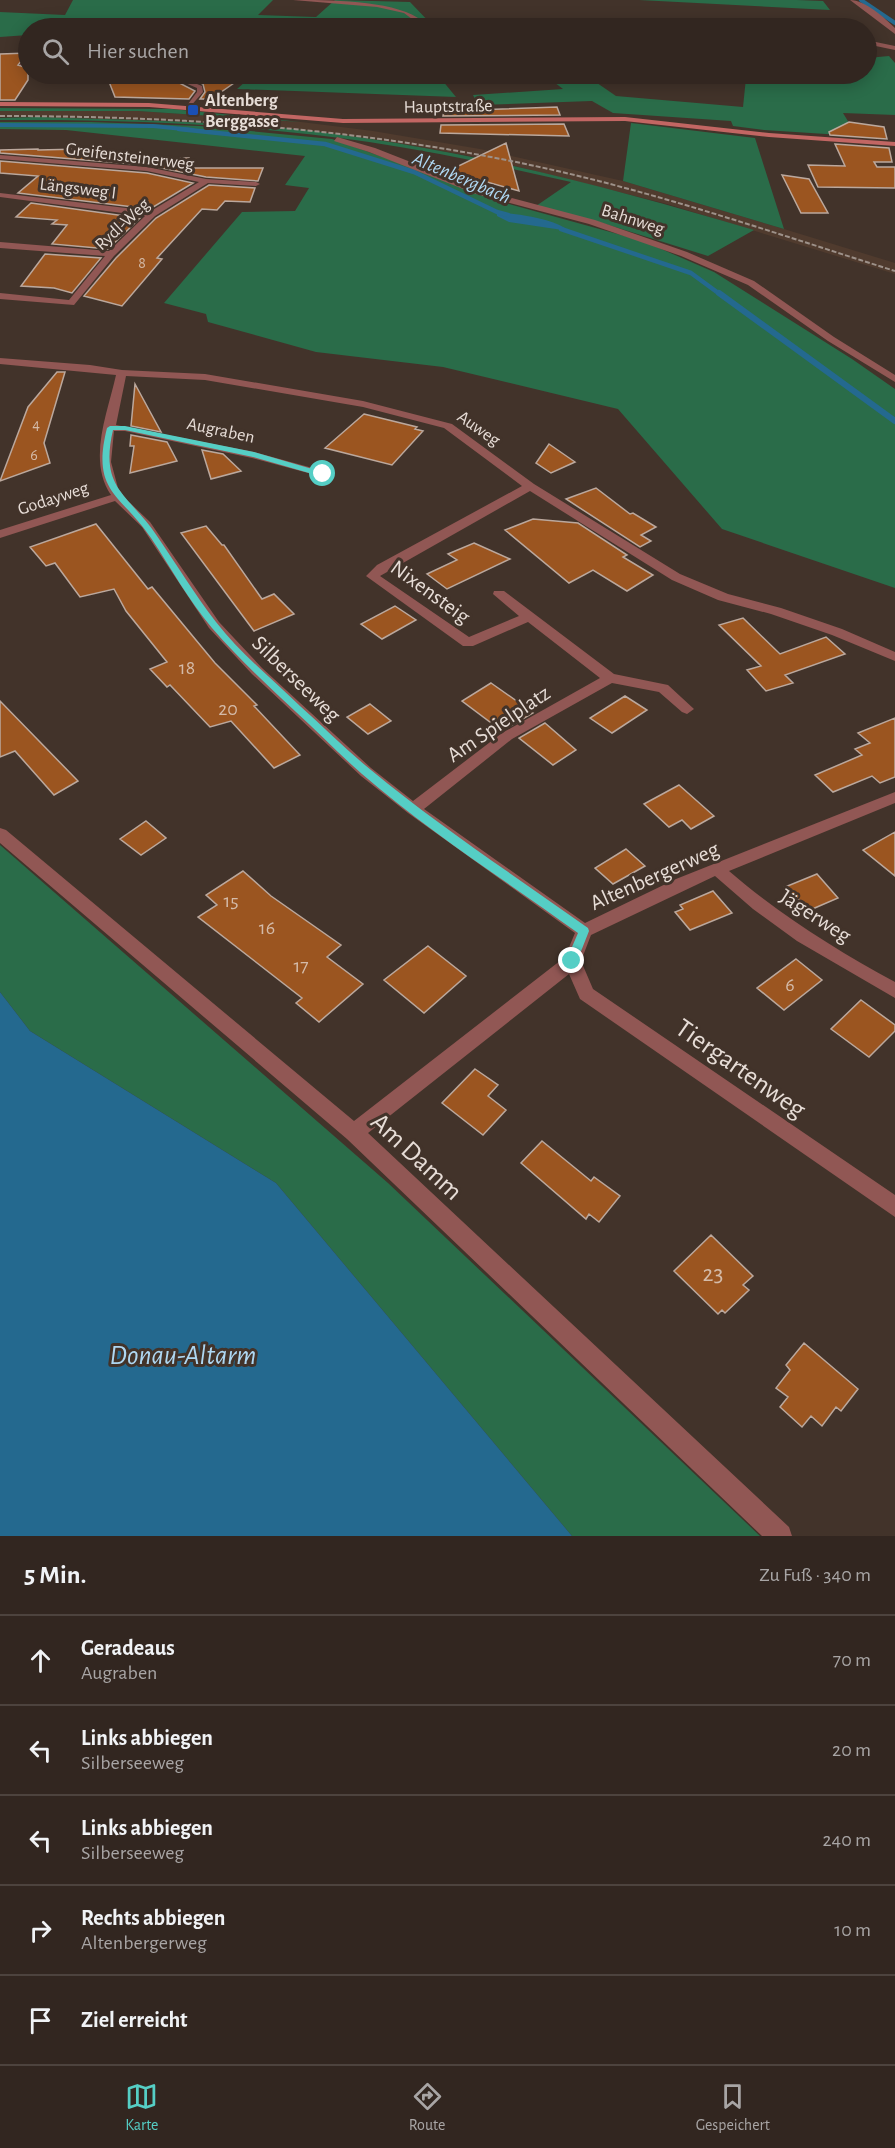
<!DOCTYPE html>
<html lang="de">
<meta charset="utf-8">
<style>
body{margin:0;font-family:"Alegreya Sans",sans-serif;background:#3d322d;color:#f1f3f6}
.stop{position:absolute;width:18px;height:18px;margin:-14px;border:4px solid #55cec5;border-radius:50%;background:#fff}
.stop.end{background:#55cec5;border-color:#fff;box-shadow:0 2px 6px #0008}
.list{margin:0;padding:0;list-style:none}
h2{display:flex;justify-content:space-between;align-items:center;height:78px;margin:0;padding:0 24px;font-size:26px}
h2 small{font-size:20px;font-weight:400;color:#a8a5a5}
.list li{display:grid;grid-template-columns:39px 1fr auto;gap:18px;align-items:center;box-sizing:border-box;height:90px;padding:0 24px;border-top:2px solid #4d433e}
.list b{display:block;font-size:22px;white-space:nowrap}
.list p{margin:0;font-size:20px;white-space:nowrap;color:#a8a5a5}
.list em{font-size:20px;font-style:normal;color:#a8a5a5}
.icon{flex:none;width:33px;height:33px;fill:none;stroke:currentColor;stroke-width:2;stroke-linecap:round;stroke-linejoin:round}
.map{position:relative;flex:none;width:895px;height:1536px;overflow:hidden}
.search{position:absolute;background:#322620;box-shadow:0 3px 15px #0003;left:18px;right:18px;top:18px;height:66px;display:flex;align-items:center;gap:15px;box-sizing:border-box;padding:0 21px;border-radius:33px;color:#a8a5a5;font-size:22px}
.sheet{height:528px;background:#322620}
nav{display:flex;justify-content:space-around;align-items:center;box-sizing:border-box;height:84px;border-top:2px solid #4d433e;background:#322620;font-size:16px;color:#a8a5a5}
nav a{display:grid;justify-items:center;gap:3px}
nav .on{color:#55cec5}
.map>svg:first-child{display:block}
.built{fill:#503b2e}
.green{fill:#2a6c49}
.water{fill:#24698f}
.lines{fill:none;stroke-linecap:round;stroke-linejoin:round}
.stream-far2{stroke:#24698f;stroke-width:4}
.stream-far1{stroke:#24698f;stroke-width:4.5}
.stream{stroke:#24698f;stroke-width:6}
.building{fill:#9b5520;stroke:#bba89d;stroke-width:1.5}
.street{fill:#915754;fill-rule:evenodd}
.secondary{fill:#c26663;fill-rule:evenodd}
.rail{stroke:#9d9189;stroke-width:2;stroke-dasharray:5 2;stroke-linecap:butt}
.route{fill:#55cec5}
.transit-dot{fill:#1a4fb4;stroke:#42332a;stroke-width:2}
.labels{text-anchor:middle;stroke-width:6;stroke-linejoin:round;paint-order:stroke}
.far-number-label{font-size:16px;fill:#d4bba9}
.far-poi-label{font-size:18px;font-weight:bold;fill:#e7ddd7;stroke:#42332a;text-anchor:start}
.far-street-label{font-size:18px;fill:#e7ddd7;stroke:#42332a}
.far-water-label{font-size:20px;font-style:italic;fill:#aed7f2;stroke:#42332a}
.number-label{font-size:20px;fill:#d4bba9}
.street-label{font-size:22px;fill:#e7ddd7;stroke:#42332a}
.near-number-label{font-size:24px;fill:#d4bba9}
.near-street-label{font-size:27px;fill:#e7ddd7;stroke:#42332a}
.near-water-label{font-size:28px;font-style:italic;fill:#aed7f2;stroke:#42332a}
</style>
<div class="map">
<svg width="895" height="1536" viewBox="0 0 895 1536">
<rect width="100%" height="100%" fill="#42332a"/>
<path class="built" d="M0,111H138L301,122L373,131L480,149L623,181L784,229L895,263V274L667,204L483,158L384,141L285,128L182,121L0,117Z"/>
<path class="green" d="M73,0H273L258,15L316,17L335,0L410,2L435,28H28V35L0,37V12L65,15Z
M639,0H797L823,1L830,10Z
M889,56L895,63V115L843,113L857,136L764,130L733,126L731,121L613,113L592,101L478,105L473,95L563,89L550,79L476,82L461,74H584L616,96L743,107L746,78L741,74H866L867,58Z
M254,74H437L456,97L237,89Z
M0,108L172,109L301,122L138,111H0Z
M39,117C121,120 203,121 284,128C445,144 600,184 754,230L708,256L599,222L536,206L571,182C504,167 437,152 369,142C246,124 124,119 0,120V118Z
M0,122H91L199,126L332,139L411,167L491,199L643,241L714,272L852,359L895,389V588L722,529L618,409L443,367L316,352L208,322L206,314L164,303L242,212L295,211L309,188L285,185L305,156L66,130L0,129Z
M631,123L755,138L784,229L623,181Z
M0,845L388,1183L760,1536H572L276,1183L30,1031L0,992Z"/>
<path class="water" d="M497,212C516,214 554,218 569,231L509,222L497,216Z
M0,992L30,1031L276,1183L572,1536H0Z"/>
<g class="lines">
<path class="stream-far2" d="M861,0L895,23
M0,125L153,126L193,130"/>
<path class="stream-far1" d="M179,129L325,144L414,172L497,212L508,215
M561,229L691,273L721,295"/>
<path class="stream" d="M719,293L895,421"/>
</g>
<path class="building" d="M28,53V60H22L18,65L28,68V80L15,100H0V54Z
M106,74H162L195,91L189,99L115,97Z
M177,74H247L211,99H200L205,92L203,84Z
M557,107L560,115L443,116L444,111Z
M849,122L884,127L887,139L830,135L829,132Z
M564,124L569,136L440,133L441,125Z
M506,143L519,191L448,171Z
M835,144L889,148L892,162H874L877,167H895V188L818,187L808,165L845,166Z
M38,149V150L82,149L85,150V153L149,155L148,158H189V168H263L258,181L206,177L147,165L0,153V150Z
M0,161L147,173L193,183L150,209L18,193L38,176L0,173Z
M782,175L809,179L828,213H801Z
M209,185L255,188L250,202L225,201L217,210L202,209L157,258L162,259L122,306L84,296L116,258L156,218Z
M31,203L140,218L108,249L52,244L67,225L52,224L57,220L16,217Z
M45,254L101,258L72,293L54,288L21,286Z
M57,372H65L44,443L50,463L0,481L28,407Z
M135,384L161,432L131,426Z
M364,414L417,427L415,429L423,431L392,465L325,448Z
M131,435L167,442L177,461L130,473L134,446H130Z
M549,444L575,462L551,473L536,463Z
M202,450L223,454L241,471L211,479Z
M596,488L630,514L633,513L656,527L641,535L651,541L640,547L566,499Z
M533,519L578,523L627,555L623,557L653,575L627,591L593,570L569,583L505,530Z
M96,524L148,589L152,587L215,663L257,705L254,706L300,755L274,768L231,721L210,727L170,685L167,687L150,669L167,662L126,611L114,589L80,597L55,563L46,566L30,547Z
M206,526L222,545H224L262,599L274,594L294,614L254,631L181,533Z
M474,543L510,559L447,589L427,574L457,560L448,554Z
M395,606L416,620L382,639L361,624Z
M743,618L780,654L826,637L845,654L785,675L793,683L766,691L747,670L761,666L719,625Z
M491,683L528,709L533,713L507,728L495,718L490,722L462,701Z
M625,696L647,710L612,733L590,718Z
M0,701L78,781L54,795L15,751L0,757Z
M370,704L391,721L368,734L347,717Z
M895,718V777L880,783L872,776L833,792L815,775L862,755L855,749L870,743L858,733Z
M545,723L576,750L553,765L519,738Z
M679,785L714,816L691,829L682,820L669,827L644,804Z
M146,821L166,838L141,855L120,839Z
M895,832V876L863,850Z
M626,849L645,866L613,884L595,868Z
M243,871L271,896L341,945L327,957L363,984L319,1022L296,1003L302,998L198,917L217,905L206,895Z
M817,874L838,898L810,910L785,887Z
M713,891L732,913L690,930L675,912L683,909L680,905Z
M428,946L466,976L424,1013L384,980Z
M796,959L822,980L784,1010L757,988Z
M861,1000L895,1025V1031L869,1057L831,1029Z
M475,1069L498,1085L488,1096L506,1110L483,1135L442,1103Z
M542,1141L591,1181L594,1177L620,1196L599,1222L589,1214L586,1219L521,1163Z
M711,1235L753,1276L743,1285L749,1290L725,1313L722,1310L718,1314L674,1271Z
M804,1343L858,1389L841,1411L836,1407L822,1426L811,1416L802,1427L780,1407L788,1397L776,1388L790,1370L786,1365Z"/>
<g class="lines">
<path class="street" d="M293,0C328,0 390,0 418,18L416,28H410L412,19L404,13L377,7Z
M850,0C865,0 885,18 895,28V34Z
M746,24L793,26L796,28H718Z
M866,40L895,46V50L866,44Z
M22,62H28V66L20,65Z
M164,74H172L202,86L203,92L189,108H185L197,92V88Z
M337,137L375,148L482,190L595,220L687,252L754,281L834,337L895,375V382L828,341L748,285L681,256L589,224L476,194L369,152L334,141Z
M0,155L147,167L206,179L256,182L260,184L256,186L208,183L155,216L114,256L74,305L0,299V293L69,300L105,256L0,248V242L109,251L145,216L0,197V193L151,211L199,182L147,171L0,159Z
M0,358L90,365L122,370L205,374L363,401L452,424L534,484L680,574L728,594L781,608L842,629L895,652V661L832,635L771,614L718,600L672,580L530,491L380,576L469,637L519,616L493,594L494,591H504L614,674L668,685L694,709L687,714L682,712L659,692L612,683L512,739L424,809L585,923L676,879L895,792V803L729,871C780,915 836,950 895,982V998L797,941L753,909L715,876L591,935L581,961L593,989L895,1195V1217L580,999L569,974L368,1133L789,1527L792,1536H762L347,1139L0,843V828L6,830L354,1121L565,957L575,933L408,813L361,776L252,674L209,628L142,527L115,501L0,538V530L111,495C87,460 108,412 116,375L0,364ZM126,376L205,380L363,407L444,428L522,486L377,565L366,576L463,646H473L528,622L600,678L502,733L413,801L371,768L262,668L219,622L150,522L126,499L118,488L111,462L114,431H125L252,458L323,477L329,474L327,472L254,452L116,425Z"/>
<path class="secondary" d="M0,102L149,103L343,119L625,117L769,133L895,142V146L769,137L625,121L343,123L149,107L0,106Z"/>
<path class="rail" d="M0,116C171,116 343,127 511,161C642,187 768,231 895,271"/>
</g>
<path class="route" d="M110,426H125L254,452L326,473L323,477L253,457L125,430H113C99,490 129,494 157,536C177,565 195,595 216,622C240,653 272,679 300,706C324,727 346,750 371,770C440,827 515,876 588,928L589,931L576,964H568L566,961L578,933C506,881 429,832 362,774C339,754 318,732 296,712C267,685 238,658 212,628C189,601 171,568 151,538C120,493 91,492 107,428Z"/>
<rect class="transit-dot" x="187" y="104" width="12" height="12" rx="3"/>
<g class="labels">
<g class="far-number-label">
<text x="142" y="268">8</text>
<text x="36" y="429">4</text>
<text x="34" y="460">6</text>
</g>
<g class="far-poi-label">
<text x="205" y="106">Altenberg<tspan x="205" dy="21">Berggasse</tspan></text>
</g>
<g class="far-street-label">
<text transform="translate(448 106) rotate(-1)" y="6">Hauptstraße</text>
<text transform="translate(130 156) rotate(7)" y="6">Greifensteinerweg</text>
<text transform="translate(78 188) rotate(7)" y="6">Längsweg I</text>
<text transform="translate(633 219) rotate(18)" y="6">Bahnweg</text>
<text transform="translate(122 224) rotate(-43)" y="6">Rydl-Weg</text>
<text transform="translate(479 428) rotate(35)" y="6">Auweg</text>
<text transform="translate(221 430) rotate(12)" y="6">Augraben</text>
<text transform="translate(53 498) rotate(-18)" y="6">Godayweg</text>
</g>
<g class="far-water-label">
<text transform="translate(462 177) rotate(23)" y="7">Altenbergbach</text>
</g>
<g class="number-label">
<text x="187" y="674">18</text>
<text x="228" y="715">20</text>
<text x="231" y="907">15</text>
<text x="267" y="934">16</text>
<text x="301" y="972">17</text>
<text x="790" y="991">6</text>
</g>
<g class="street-label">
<text transform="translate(431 591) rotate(36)" y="8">Nixensteig</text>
<text transform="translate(297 678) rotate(44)" y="8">Silberseeweg</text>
<text transform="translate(498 723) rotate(-34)" y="8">Am Spielplatz</text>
<text transform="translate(654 875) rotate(-24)" y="8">Altenbergerweg</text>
<text transform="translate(816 915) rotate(33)" y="8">Jägerweg</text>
</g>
<g class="near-number-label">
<text x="713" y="1281">23</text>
</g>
<g class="near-street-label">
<text transform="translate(741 1068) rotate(35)" y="9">Tiergartenweg</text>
<text transform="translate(417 1156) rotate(43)" y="9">Am Damm</text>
</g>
<g class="near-water-label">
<text x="183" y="1364">Donau-Altarm</text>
</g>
</g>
</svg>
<div class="stop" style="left:323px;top:474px"></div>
<div class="stop end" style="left:572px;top:961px"></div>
<div class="search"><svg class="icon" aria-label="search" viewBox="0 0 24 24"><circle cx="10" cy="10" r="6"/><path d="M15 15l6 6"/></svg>Hier suchen</div>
</div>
<section class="sheet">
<h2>5 Min.<small>Zu Fuß · 340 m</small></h2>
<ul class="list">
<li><svg class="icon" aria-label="ahead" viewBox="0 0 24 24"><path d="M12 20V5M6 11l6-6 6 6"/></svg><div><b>Geradeaus</b><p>Augraben</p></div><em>70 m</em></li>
<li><svg class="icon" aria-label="left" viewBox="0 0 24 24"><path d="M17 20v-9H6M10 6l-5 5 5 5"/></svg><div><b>Links abbiegen</b><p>Silberseeweg</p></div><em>20 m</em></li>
<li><svg class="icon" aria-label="left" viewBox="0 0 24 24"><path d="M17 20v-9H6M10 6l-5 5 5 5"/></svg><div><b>Links abbiegen</b><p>Silberseeweg</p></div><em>240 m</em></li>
<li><svg class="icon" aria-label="right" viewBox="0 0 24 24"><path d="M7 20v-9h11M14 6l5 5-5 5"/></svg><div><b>Rechts abbiegen</b><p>Altenbergerweg</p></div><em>10 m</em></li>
<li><svg class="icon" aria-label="arrive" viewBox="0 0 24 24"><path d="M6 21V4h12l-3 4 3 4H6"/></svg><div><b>Ziel erreicht</b></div></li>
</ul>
</section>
<nav>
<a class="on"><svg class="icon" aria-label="map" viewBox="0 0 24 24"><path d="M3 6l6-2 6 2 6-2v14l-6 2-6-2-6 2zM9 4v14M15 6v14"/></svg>Karte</a>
<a><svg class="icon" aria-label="directions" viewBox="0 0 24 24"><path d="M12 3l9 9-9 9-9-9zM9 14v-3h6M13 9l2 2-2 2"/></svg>Route</a>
<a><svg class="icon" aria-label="saved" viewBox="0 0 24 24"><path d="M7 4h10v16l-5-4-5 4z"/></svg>Gespeichert</a>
</nav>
